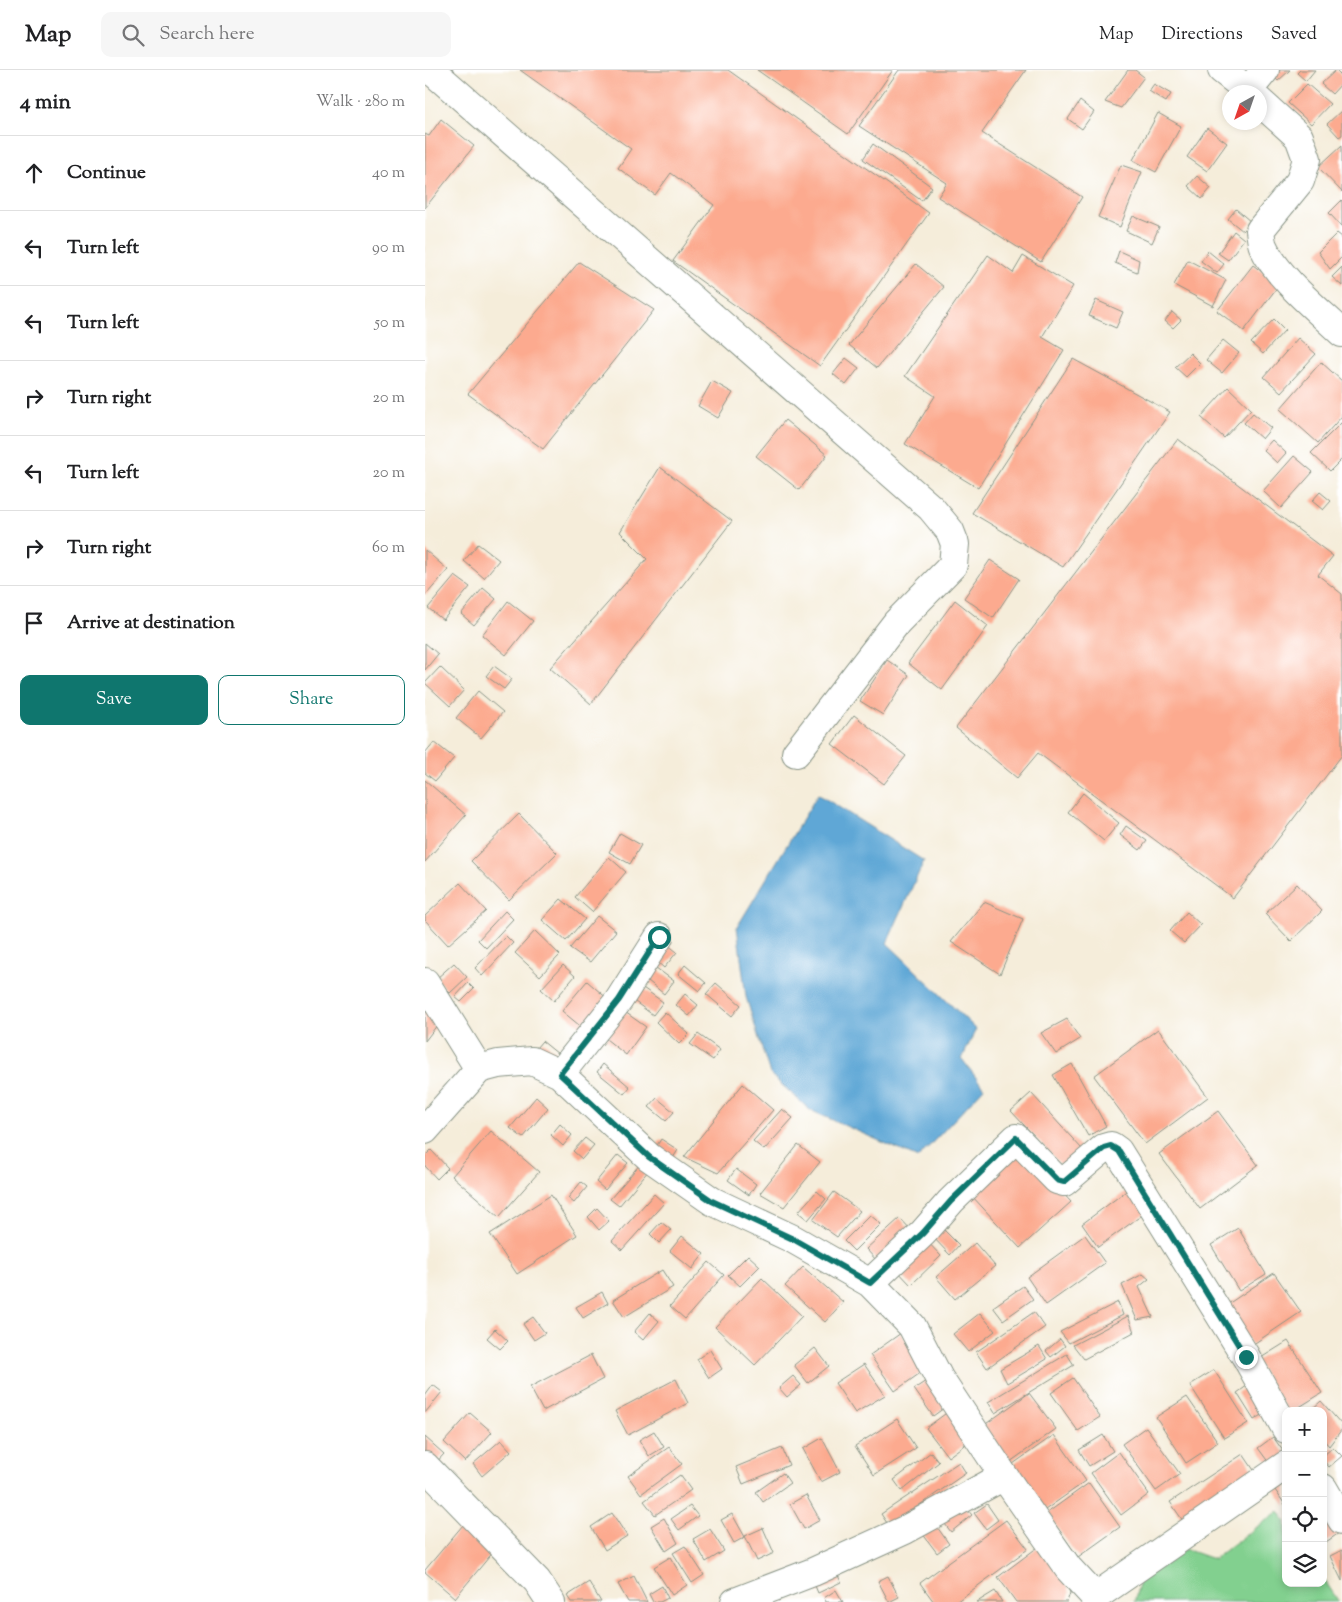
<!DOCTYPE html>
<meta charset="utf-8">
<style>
body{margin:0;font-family:"Sorts Mill Goudy",serif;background:#f6f6f6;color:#202124}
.controls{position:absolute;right:15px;bottom:15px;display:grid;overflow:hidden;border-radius:10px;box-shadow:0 2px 8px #0003}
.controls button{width:45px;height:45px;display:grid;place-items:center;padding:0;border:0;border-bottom:1px solid #e0e0e0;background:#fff;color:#202124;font:25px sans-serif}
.compass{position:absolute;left:797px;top:15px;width:45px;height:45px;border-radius:50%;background:#fff;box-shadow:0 2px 8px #0003;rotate:220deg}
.stop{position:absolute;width:15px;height:15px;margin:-11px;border:4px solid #0f766e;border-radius:50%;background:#fff}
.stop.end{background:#0f766e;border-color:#fff;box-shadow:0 1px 5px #0008}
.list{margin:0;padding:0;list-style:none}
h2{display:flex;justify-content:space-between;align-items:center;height:65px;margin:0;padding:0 20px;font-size:21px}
h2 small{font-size:16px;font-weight:400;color:#757577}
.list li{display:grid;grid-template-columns:32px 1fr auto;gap:15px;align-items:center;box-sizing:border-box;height:75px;padding:0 20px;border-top:1px solid #e0e0e0}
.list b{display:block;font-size:19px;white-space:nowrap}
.list em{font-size:16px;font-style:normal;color:#757577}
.actions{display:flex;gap:10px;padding:15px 20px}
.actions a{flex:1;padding:11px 0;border:1px solid #0f766e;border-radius:10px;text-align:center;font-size:18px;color:#0f766e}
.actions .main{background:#0f766e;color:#fff}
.icon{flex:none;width:28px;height:28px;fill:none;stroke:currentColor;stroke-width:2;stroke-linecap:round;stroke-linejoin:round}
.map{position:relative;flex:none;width:917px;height:1532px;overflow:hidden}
header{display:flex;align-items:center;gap:30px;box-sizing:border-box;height:70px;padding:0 25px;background:#fff;border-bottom:1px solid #e0e0e0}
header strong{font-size:24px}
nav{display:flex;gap:28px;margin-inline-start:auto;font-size:18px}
.search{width:350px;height:45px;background:#f6f6f6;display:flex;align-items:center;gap:12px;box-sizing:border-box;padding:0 18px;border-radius:10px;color:#757577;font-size:19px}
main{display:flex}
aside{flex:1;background:#fff}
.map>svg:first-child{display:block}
.green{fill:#82d08f;stroke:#508662}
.water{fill:#5ea7d6;stroke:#3e7285}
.building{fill:#fcaa8f}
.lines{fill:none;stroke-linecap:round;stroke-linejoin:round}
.street-casing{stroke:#8a9587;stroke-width:30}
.street{stroke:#fff;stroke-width:28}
.route{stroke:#0f766e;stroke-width:6}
</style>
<header>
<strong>Map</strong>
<div class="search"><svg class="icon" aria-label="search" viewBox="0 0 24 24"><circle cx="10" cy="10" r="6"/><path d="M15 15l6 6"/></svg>Search here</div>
<nav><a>Map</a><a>Directions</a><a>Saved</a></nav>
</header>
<main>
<aside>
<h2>4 min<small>Walk · 280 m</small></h2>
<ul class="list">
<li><svg class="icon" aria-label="ahead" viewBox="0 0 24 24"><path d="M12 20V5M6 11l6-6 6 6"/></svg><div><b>Continue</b></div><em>40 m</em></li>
<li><svg class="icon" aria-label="left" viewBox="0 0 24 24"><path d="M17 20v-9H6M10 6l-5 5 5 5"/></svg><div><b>Turn left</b></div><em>90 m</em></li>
<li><svg class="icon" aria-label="left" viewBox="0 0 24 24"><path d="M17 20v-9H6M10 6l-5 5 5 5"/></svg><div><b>Turn left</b></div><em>50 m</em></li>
<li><svg class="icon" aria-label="right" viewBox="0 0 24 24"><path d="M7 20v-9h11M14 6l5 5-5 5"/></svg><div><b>Turn right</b></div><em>20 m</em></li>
<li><svg class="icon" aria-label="left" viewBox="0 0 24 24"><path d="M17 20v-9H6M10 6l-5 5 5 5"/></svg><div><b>Turn left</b></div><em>20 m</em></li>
<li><svg class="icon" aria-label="right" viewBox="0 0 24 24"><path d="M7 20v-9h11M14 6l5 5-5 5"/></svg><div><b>Turn right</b></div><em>60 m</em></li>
<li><svg class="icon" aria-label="arrive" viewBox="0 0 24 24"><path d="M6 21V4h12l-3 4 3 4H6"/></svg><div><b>Arrive at destination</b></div></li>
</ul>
<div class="actions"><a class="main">Save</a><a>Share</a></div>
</aside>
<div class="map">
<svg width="917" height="1532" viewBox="0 0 917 1532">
<rect width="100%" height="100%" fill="#fff"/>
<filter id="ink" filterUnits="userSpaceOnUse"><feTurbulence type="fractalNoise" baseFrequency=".02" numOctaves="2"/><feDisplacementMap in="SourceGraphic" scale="10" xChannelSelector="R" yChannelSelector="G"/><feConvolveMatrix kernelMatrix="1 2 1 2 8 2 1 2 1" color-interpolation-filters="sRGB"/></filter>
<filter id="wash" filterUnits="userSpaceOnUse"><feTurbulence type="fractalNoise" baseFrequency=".0096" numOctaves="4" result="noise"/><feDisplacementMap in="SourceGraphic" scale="20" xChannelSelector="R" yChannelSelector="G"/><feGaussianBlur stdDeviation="1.12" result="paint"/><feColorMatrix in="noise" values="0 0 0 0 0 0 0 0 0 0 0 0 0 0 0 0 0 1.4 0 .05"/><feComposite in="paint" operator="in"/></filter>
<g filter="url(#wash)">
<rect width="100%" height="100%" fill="#f5edda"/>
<path class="green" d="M854,1441L861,1452V1513H898V1508L914,1532H709L717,1503L760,1479L788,1489Z"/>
<path class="water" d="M393,724L499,791L462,873L551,959L537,989L559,1018L493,1088L385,1040L345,1004L321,927L312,857Z"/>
<g id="blocks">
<path class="building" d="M95,0H303L504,143L395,296L248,191L289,135L246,103L230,125L193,98L206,79Z
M332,0H468L423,64Z
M474,0H601L557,63L657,127L616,192L513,127L522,113L434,56Z
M703,0H710L719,7L696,38L680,32Z
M848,0H865L853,11L845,3Z
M875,0H890L881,11L872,3Z
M911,0L917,6V13L907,24L896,14Z
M729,14L746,24L741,32L724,21Z
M882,14L905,34L886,54L863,33Z
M655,31L669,42L657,59L643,49Z
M917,40V65L914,67L902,54Z
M733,43L756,56L731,102L708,90Z
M16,49L49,76L0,138V64L4,66Z
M782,58L802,73L782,101L762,87Z
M448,74L507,117L497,131L438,89Z
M917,75V122L893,97Z
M696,95L717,102L695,157L673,147Z
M772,106L786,118L777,129L763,116Z
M917,130V157L904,143Z
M811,139L826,152L818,161L803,149Z
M708,146L734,157L727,173L701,161Z
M809,161L819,169L803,190L793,183Z
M912,163L917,167V187L905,199L893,182Z
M694,181L714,190L712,202L690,193Z
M783,181L799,194L792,203L776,191Z
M563,185L588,203L598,186L648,216L617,267L639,280L553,418L480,374L510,326L480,306Z
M763,190L801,210L788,236L749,215Z
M154,192L229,240L118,379L43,324Z
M491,194L519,217L452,298L424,275Z
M828,195L854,215L819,261L792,241Z
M917,197V216L907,207Z
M671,230L698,242L691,258L664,246Z
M747,242L756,250L748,258L740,251Z
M849,249L860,260L838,284L826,273Z
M873,268L891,284L856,322L839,307Z
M798,270L814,283L797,303L781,290Z
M765,283L775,293L761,307L750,297Z
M421,288L434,298L421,315L408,304Z
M648,289L745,342L638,497L547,443Z
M896,292L917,311V346L893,373L855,339Z
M287,311L308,323L293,348L273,336Z
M803,317L826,339L799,368L776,347Z
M828,343L846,358L837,369L819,353Z
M360,350L402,385L374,420L331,386Z
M917,352V389L905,401L886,383Z
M753,369L908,486L893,505L917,524V685L808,828L613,683L592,708L531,658Z
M847,370L861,383L852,393L838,380Z
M869,386L888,402L856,438L838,421Z
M235,397L307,451L166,634L125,598L222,489L195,462Z
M895,422L906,431L898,440L887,431Z
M53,474L74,490L59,508L39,491Z
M0,480L23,500L1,525L0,524Z
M565,490L594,509L568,548L539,528Z
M30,506L45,517L18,550L3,538Z
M58,518L71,529L49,555L36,544Z
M530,530L563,556L517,620L483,593Z
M83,531L108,551L81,585L57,565Z
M0,573L13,584L0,600Z
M462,590L484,605L458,645L435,631Z
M69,596L87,609L79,619L61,606Z
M15,597L39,620L25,636L0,613Z
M53,621L78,642L56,668L31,648Z
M429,645L481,686L459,714L407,674Z
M9,672L29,688L10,711L0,703V683Z
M0,710L41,745L0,792Z
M658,723L694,753L679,771L643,742Z
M94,744L132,783L84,830L46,791Z
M701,756L722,771L715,780L695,765Z
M195,763L216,775L205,794L184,782Z
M184,787L201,802L167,842L150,827Z
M35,813L61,841L23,875L0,850V846Z
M872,814L897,841L866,871L840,844Z
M136,829L160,849L141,871L117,850Z
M559,832L598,849L575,904L526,872Z
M80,841L88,849L61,878L53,870Z
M762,842L776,855L759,873L745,861Z
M172,846L191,861L165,892L145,878Z
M110,861L135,885L115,906L90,883Z
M81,866L88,873L57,906L50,898Z
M242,874L252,882L239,898L229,889Z
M29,893L42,907L25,923L11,909Z
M138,895L150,906L129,931L116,919Z
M227,895L249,911L239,924L217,906Z
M260,895L281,913L274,921L253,904Z
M162,911L184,930L160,960L137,941Z
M43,913L49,919L36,932L30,927Z
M291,913L316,935L307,946L281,924Z
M215,916L238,932L228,945L206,929Z
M260,924L273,935L264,946L251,935Z
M0,938L16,950L0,971Z
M200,942L221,957L201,985L181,969Z
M240,942L264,964L254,974L231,952Z
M642,949L655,969L631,984L616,963Z
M733,959L783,1027L720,1074L669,1006Z
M273,964L295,980L288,990L265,974Z
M117,971L138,988L132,995L111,978Z
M178,994L205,1017L199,1024L172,1002Z
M647,994L681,1056L663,1066L628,1005Z
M318,1014L348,1040L293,1103L259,1087Z
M606,1023L657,1079L638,1097L586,1041Z
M111,1027L123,1038L98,1068L85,1058Z
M232,1028L249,1042L241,1051L224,1037Z
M357,1039L368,1048L339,1080L328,1071Z
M793,1041L833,1095L775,1139L734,1084Z
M135,1054L147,1065L138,1076L126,1065Z
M66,1061L114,1102L74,1147L27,1106Z
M160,1068L169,1075L157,1089L148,1081Z
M236,1069L253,1080L248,1088L231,1077Z
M373,1075L395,1092L359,1137L335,1123Z
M596,1078L646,1132L595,1178L546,1125Z
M6,1080L23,1098L12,1109L0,1096V1086Z
M193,1085L203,1093L180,1120L171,1112Z
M216,1093L224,1100L194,1136L185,1129Z
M311,1099L331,1114L324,1125L303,1110Z
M156,1112L162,1117L149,1133L143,1128Z
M708,1116L724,1140L673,1177L657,1154Z
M392,1121L401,1129L383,1150L373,1142Z
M409,1122L435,1141L412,1167L388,1150Z
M229,1124L239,1133L197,1180L187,1171Z
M126,1125L152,1165L92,1204L65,1164Z
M172,1138L184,1151L174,1160L163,1147Z
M445,1145L456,1154L429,1181L419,1171Z
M475,1148L487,1161L453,1192L441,1179Z
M236,1152L246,1160L234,1173L225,1164Z
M515,1156L534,1175L525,1185L506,1165Z
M813,1158L841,1204L814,1221L786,1175Z
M660,1165L680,1193L621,1235L602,1207Z
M257,1166L279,1184L267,1199L245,1181Z
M500,1169L516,1186L486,1215L470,1198Z
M550,1173L570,1196L530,1229L511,1207Z
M323,1185L335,1196L315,1216L303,1205Z
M284,1192L299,1205L260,1249L245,1236Z
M378,1197L418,1232L400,1252L360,1216Z
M237,1200L248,1217L199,1247L188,1230Z
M849,1203L876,1242L827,1275L800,1236Z
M718,1204L724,1209L714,1217L728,1247L712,1250L697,1215Z
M337,1208L377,1246L330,1295L290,1257Z
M598,1216L608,1229L578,1250L568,1237Z
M177,1222L183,1233L158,1248L151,1237Z
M693,1232L698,1245L644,1273L635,1262Z
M609,1242L620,1257L562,1298L551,1282Z
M225,1243L234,1251L218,1270L209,1262Z
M555,1243L570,1261L543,1282L528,1264Z
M703,1246L709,1262L659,1289L648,1275Z
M108,1247L120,1263L109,1270L98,1254Z
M70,1259L83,1271L75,1279L62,1268Z
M476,1263L501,1299L470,1321L445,1285Z
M635,1269L640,1276L626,1287L621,1281Z
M863,1271L897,1323L868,1341H862L831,1291Z
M614,1276L622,1289L582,1313L575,1299Z
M390,1278L404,1296L383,1313L369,1295Z
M285,1280L297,1299L284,1308L272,1289Z
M642,1284L649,1295L570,1343L563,1332Z
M166,1285L178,1309L118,1341L105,1317Z
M439,1294L460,1325L430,1343L410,1313Z
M789,1300L823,1353L799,1368L765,1315Z
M368,1306L376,1315L362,1327L354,1318Z
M507,1307L526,1333L508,1346L489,1319Z
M648,1308L675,1347L653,1361L626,1323Z
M251,1309L263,1333L203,1365L190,1341Z
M826,1313L844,1341L829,1350L812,1323Z
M8,1315L17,1322L0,1343V1326Z
M604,1323L631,1359L585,1392L558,1356Z
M762,1327L793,1372L761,1393L731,1347Z
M896,1331L917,1355V1359L904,1376L898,1369V1341H885Z
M528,1338L550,1367L523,1387L501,1358Z
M45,1343L67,1362L40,1392L19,1372Z
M472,1349L491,1378L449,1405L430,1376Z
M721,1357L755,1404L731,1421L697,1374Z
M229,1361L239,1377L224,1386L214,1370Z
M629,1365L661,1411L620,1440L588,1394Z
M678,1365L688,1381L664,1396L654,1380Z
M0,1367L19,1384L8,1396L0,1389Z
M848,1367L861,1385L847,1397L833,1378Z
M397,1368L415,1402L396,1412L378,1379Z
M76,1370L86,1381L57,1406L48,1394Z
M244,1377L257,1394L216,1424L203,1406Z
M908,1377L917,1386L904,1397L898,1390V1386Z
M357,1378L364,1395L318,1414L311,1397Z
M506,1382L514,1392L477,1421L469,1410Z
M694,1382L724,1424L696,1445L666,1403Z
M818,1384L835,1409L763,1458L745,1432Z
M534,1392L541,1403L464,1456L456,1444Z
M358,1403L365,1413L338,1432L331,1422Z
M255,1405L266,1420L230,1445L219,1431Z
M861,1412V1436L850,1420Z
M664,1413L695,1457L653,1487L622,1443Z
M381,1425L395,1450L379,1459L365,1434Z
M898,1431L917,1461L898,1474Z
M537,1433L547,1445L526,1462L517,1450Z
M562,1434L573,1450L561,1459L549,1443Z
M265,1436L273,1446L254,1460L246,1449Z
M187,1443L202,1466L180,1480L166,1457Z
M307,1444L320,1467L309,1473L296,1450Z
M239,1448L253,1473L241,1481L226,1456Z
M581,1450L603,1479L531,1532H509L495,1513Z
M510,1454L524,1474L512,1483L497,1463Z
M38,1455L69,1481L30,1528L0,1502V1500Z
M338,1458L349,1483L332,1491L320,1466Z
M285,1459L299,1481L281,1492L268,1469Z
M617,1474L638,1503L645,1523L642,1532H591L573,1507Z
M260,1476L279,1505L267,1513L248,1483Z
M917,1480V1511L905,1486Z
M245,1487L262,1515L247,1525L229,1497Z
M411,1501L416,1512L393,1523L388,1511Z
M209,1506L222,1532H203L193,1514Z
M463,1506L474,1527L464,1532L453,1511Z
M164,1512L176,1532H146L142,1526Z
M237,1516L243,1528L235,1532H228L224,1524Z
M411,1520L418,1532H401L399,1528Z
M570,1521L577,1532H552Z"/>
</g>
</g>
<g filter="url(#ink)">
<use href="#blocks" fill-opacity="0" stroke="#8a9587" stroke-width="1"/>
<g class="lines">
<defs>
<path id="street" d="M6,0L506,438L525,461L530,474L528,495L472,552L371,683
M797,0L825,22
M823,21L840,0
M834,31L874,67L882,89L875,111L835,160C836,166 836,171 838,176C851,206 893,240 917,263
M0,912L54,999L73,994L107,991L135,1004L224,1087L287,1131L368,1169L445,1213L487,1256L514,1308L579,1406L643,1498L670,1527V1532
M135,1004L194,930L234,867
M0,1060L54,999
M445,1213L498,1163L526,1131L591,1068L632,1110L639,1112L679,1078L686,1076L693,1081L821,1287L861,1359
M0,1396L112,1511L126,1532
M898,1418L917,1450
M670,1527L861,1395
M310,1532L388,1502L480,1460L579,1406"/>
</defs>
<use href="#street" class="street-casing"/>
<use href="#street" class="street"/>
</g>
</g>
<g class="lines" filter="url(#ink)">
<path class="route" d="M234,867L194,930L135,1004L224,1087L287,1131L368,1169L445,1213L498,1163L526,1131L591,1068L632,1110L639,1112L679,1078L686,1076L694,1081L821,1287"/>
</g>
</svg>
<div class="controls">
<button>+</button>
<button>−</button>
<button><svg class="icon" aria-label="locate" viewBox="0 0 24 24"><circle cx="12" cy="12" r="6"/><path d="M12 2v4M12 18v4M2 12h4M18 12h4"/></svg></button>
<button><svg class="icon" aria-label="layers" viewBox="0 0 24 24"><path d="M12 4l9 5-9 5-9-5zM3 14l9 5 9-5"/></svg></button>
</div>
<svg class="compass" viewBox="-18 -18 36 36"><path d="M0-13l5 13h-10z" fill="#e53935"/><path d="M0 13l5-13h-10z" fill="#757577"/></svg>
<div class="stop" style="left:234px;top:867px"></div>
<div class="stop end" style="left:821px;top:1287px"></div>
</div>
</main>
